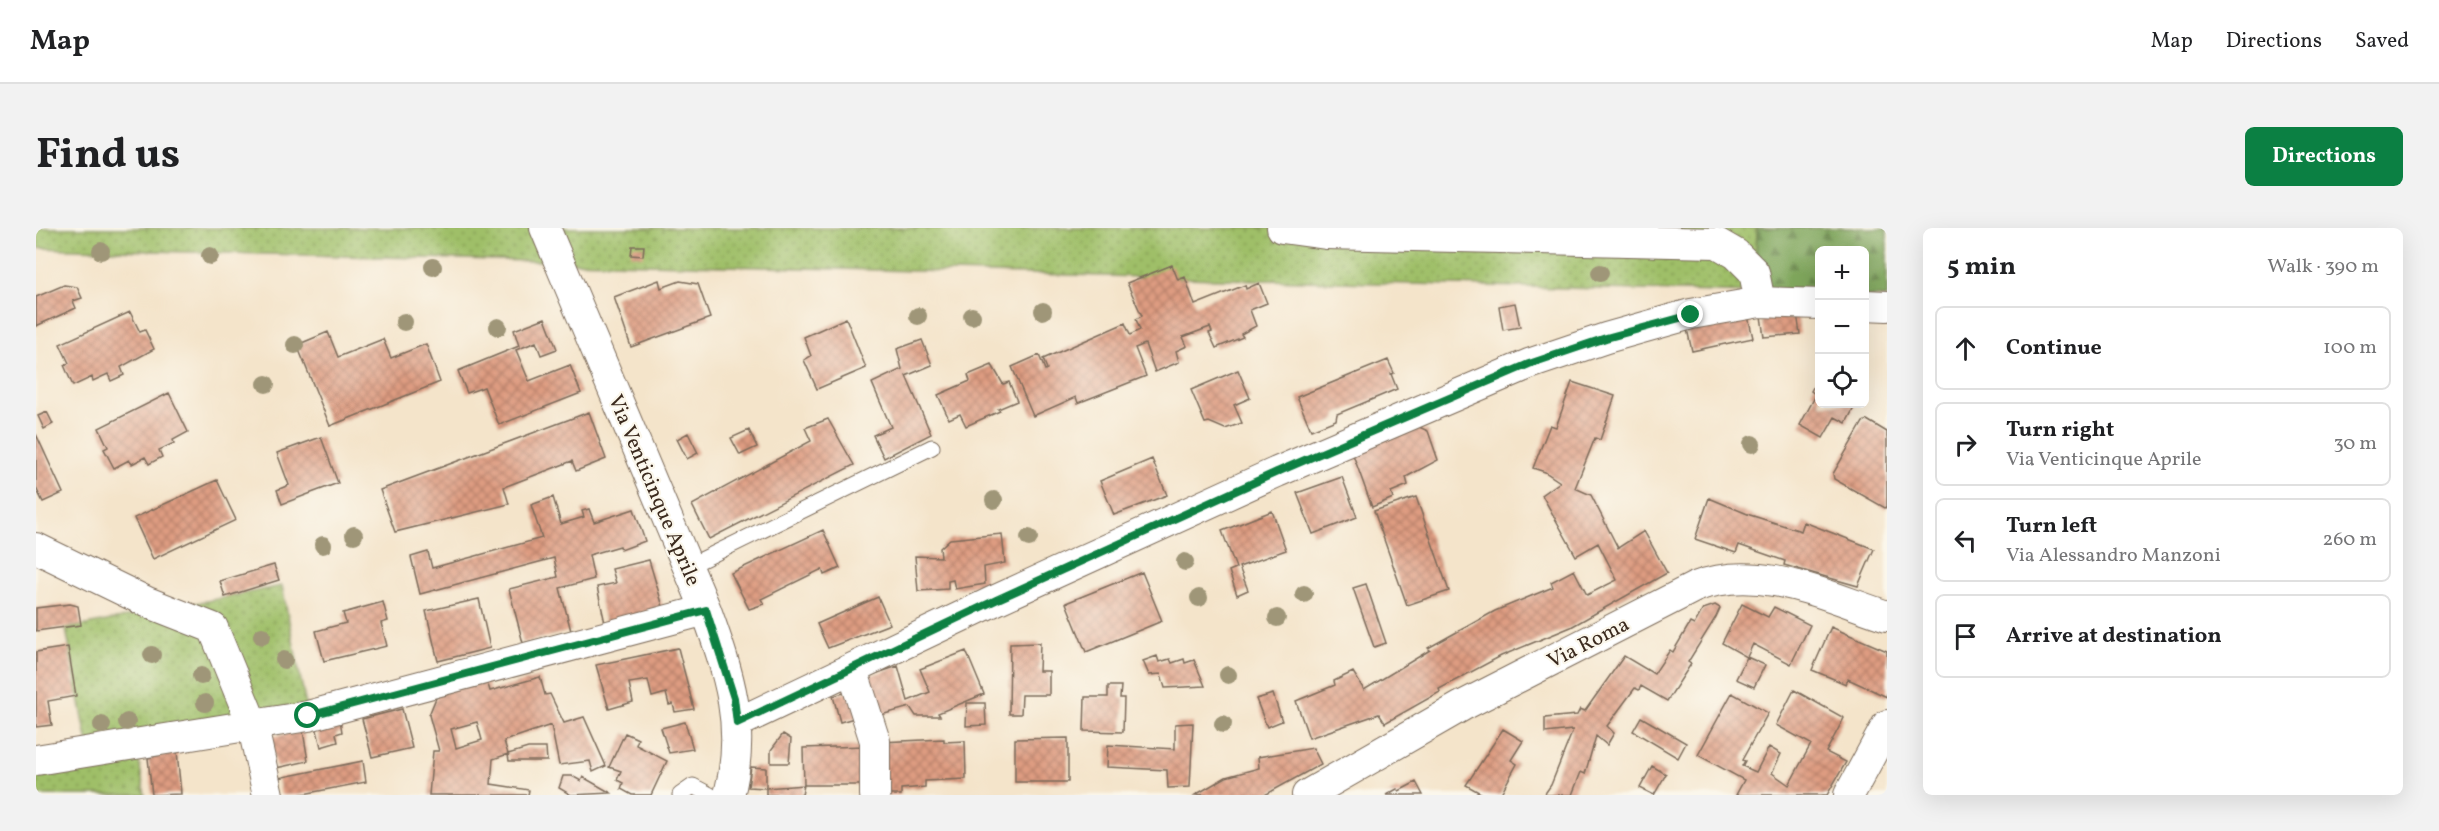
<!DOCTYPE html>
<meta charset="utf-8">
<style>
body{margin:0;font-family:Vollkorn,serif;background:#f2f2f2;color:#202124}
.controls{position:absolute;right:18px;top:18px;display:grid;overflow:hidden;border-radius:9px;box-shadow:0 6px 24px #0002}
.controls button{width:54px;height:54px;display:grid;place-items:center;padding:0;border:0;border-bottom:2px solid #e0e0e0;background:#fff;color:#202124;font:30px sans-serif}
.stop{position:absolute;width:18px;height:18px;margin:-14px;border:4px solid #0b8043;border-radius:50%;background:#fff}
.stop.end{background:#0b8043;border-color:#fff;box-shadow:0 2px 6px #0008}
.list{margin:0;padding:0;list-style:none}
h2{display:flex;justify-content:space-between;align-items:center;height:78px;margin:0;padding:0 24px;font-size:26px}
h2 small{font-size:20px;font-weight:400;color:#757577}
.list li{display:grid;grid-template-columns:39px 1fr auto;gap:18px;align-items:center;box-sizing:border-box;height:84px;margin:0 12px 12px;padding:0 12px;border:2px solid #e0e0e0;border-radius:9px}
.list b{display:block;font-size:22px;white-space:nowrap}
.list p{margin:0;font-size:20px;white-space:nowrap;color:#757577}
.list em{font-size:20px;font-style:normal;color:#757577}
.icon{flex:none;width:33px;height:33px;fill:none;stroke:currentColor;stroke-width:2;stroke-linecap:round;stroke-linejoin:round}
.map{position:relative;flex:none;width:1851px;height:567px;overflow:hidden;border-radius:9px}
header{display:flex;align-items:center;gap:36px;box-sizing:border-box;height:84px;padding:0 30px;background:#fff;border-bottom:2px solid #e0e0e0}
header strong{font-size:28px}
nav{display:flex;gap:33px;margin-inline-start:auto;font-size:21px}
.intro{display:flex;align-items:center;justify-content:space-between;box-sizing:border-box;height:144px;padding:0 36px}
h1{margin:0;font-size:42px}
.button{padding:15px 27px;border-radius:9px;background:#0b8043;color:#fff;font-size:21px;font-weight:700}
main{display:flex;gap:36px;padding:0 36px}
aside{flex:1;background:#fff;border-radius:9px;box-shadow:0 6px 24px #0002}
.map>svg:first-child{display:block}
.grass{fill:url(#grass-dots);stroke:#6d7443;stroke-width:1.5}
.forest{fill:url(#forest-firs);stroke:#5d683d;stroke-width:1.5}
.building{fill:url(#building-cross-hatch);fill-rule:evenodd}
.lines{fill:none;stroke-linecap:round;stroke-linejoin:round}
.service-casing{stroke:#7c6b5a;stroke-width:17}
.minor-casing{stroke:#7c6b5a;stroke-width:32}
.service{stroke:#fff;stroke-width:15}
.minor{stroke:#fff;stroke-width:30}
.tree{fill:#9f9678}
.route{stroke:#0b8043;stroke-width:8}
.labels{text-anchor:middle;stroke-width:4.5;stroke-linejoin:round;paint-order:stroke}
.street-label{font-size:21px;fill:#3b2a1e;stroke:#fbf7ec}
</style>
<header>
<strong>Map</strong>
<nav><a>Map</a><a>Directions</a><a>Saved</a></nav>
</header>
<div class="intro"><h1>Find us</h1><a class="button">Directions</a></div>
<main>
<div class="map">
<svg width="1851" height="567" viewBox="0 0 1851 567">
<defs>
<pattern id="grass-dots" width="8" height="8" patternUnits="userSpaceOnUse" patternTransform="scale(1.5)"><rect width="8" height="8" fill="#9fbf68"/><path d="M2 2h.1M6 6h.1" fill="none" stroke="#839b55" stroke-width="1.8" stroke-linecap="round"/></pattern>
<pattern id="forest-firs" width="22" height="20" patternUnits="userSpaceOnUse" patternTransform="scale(1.5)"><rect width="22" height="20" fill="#7fa65c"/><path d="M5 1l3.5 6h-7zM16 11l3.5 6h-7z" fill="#69874b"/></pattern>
<pattern id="building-cross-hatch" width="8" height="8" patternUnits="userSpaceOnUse" patternTransform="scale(1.5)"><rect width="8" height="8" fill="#de9c81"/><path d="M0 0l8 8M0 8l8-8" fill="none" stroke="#b57f69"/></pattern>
</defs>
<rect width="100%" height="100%" fill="#fbf7ec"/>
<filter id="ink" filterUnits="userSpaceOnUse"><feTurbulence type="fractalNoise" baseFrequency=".0167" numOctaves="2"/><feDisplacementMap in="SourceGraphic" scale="12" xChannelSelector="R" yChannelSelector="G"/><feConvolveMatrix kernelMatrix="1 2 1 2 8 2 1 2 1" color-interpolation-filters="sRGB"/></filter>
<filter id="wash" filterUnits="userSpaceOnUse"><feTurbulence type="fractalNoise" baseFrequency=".008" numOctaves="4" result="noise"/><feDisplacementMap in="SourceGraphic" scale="24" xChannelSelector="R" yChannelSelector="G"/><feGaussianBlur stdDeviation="1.35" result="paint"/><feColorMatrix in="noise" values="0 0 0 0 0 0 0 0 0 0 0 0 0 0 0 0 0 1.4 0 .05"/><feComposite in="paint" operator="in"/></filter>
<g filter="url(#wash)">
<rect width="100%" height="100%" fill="#f4e4ca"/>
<path class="grass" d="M0,0H1721L1719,65L0,20Z
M246,358L272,488L100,517L109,567H0V535L54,527L30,401Z"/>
<path class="forest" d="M1721,0H1851V69H1829L1828,22H1784L1783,67L1719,65Z"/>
<g id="blocks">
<path class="building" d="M596,18H608L607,28L595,27Z
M1136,37L1142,52L1149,49L1159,77L1209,57L1210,61L1223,55L1231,75L1214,82L1220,98L1205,106L1207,109L1180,120L1173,105L1176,104L1174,99L1147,109L1151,118L1140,123L1143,134L1119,144L1109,116L1099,120L1110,148L1042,175L1040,169L997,188L976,139L1003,127L1009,142L1011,141L1007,131L1089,95L1094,107L1104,102L1100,91L1106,88L1091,55Z
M623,52L625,60L644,53L662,56L674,90L595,119L578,69Z
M28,57L41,59L46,70L37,73L40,80L0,98V69Z
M1479,75L1484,99L1467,102L1463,78Z
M94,84L104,104L109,102L118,121L85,139L88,147L75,153L72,146L57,153L56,149L37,158L28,137L33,135L24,116Z
M1761,85L1764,106L1728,109L1725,88Z
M1712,88L1717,110L1656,123L1651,101Z
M509,90L521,121L505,127L500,114L480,122L493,153L534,137L545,165L463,197L448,159L431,165L422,143L483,118L478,102Z
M810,90L830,140L781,161L768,132L775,128L768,109Z
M292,104L302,129L347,111L355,130L390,116L404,154L294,198L261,117Z
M886,112L896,137L870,148L895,206L848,230L837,207L855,199L836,155L866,141L861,121Z
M1352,132L1358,145L1355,146L1361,161L1301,186L1300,192L1275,202L1261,169Z
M956,137L967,156L973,154L981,173L962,181L964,183L930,198L924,186L913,191L902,167L934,153L932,147Z
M1202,142L1214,170L1198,177L1206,195L1189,201L1173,194L1169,195L1155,162Z
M1784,147V176H1820L1810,195L1799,189L1787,210L1764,197L1780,167L1775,163Z
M1536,154L1579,168L1564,212L1559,210L1539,260L1555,267L1582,320L1608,303L1631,345L1535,399L1465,428L1403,461L1404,464L1349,495L1343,486L1273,510L1260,473L1299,457L1298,453L1317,444L1328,462L1394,422L1392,420L1459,383L1517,359L1515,354L1538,342L1551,367L1581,352L1562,315L1540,328L1506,267L1524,254L1509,244L1497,240L1514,197L1520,199Z
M133,165L152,204L137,212L138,215L123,222L126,229L113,236L109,229L96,236L93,232L78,240L68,221L72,219L63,200Z
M11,184L17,196L8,201L2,188Z
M553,184L570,231L540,243L536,233L468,259L473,276L359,304L344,262Z
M792,191L818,237L673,311L656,277L775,213L769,200Z
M1831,192L1851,204V279L1849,280L1798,251L1797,246L1827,194Z
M1383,199L1392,203L1402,232L1370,249L1372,257L1355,264L1357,270L1336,279L1315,221Z
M713,202L721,219L704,227L695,210Z
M652,205L662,225L651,231L641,211Z
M0,206L27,265L7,274L0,260Z
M285,209L302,255L246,276L241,262L253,257L241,225Z
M1116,231L1131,267L1078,287L1064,253Z
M1306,249L1321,289L1277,306L1261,265Z
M181,252L200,292L117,331L98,290Z
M517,269L525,296L548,289L546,283L553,281L558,294L598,281L609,313L585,322L584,318L553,327L558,351L524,360L535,403L487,415L473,361L522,349L518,330L384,366L375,329L392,324L396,340L506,310L495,277Z
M1380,269L1413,363L1371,377L1338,283Z
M1673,270L1714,287L1765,303L1768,294L1838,321L1822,358L1748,337L1749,333L1703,317L1700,325L1659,311Z
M1236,283L1250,322L1203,339L1212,362L1201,367L1193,343L1200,340L1186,303Z
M787,302L804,340L788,347L786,341L725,371L728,376L713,381L695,345Z
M966,306L969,335L948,339L949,356L919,361L917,352L912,353V361L882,363L879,328L905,329L904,320L914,311Z
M613,332L628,382L569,395L561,359L580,355L576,341Z
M238,337L243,352L189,369L184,353Z
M1106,344L1126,393L1050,424L1030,375Z
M1330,356L1350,415L1338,419L1317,360Z
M842,369L854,396L792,420L781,396Z
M443,371L454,420L402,433L390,383Z
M347,374L352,393L345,395L351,418L288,433L280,403L310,395L307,385Z
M34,376L42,378L45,397L0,403V380Z
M1706,376L1732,389L1738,379L1774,397L1755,436L1717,416L1711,429L1729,437L1718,459L1700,451L1711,429L1686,415Z
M1679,377L1684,380L1680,389L1652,434L1655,436L1631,473L1605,458L1603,462L1599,460L1571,498L1578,505L1571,517L1560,508L1549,546L1545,544L1536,567H1508L1515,557L1537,502L1509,505V490L1541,487L1544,481L1549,483L1588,428L1618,446L1634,422L1637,424L1654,395L1658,397L1667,381Z
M1795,399L1851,423V469L1812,451L1810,456L1776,442Z
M1004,415L1003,443H1013V467H986L985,486H973L974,416Z
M32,419L40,468L12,473L16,497L0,499V424Z
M642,420L658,481L639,484L637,476L633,477L630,465L616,469L612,452L593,455L597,474L573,481L560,437Z
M930,423L948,466L902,485L904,488H880L874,479L841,488L827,450L862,438L872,473L894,464L884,441Z
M1121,428L1123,434L1134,431L1136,435L1148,431L1149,435L1158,432L1169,458L1129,460L1125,446L1113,447L1107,433Z
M504,449L509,467L514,466L528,495L548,489L570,538L557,544L554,533L523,537L515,497L468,513L472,526L457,531L455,556L493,562L492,567H393L397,523H403L393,487L402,465L451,453L454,463ZM441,494L446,512L420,520L415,501Z
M1072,458H1085L1084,470H1088L1087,504L1048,503L1049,469H1072Z
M1758,462L1808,490L1790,524L1810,534L1791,567H1700L1708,552L1662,527L1696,465L1732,485L1706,532L1709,533L1706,538L1720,544L1733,519L1745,526L1736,545L1753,557L1775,516L1740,497Z
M815,463L822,489L804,494L797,468Z
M1237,466L1246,493L1231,499L1220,471Z
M931,475H949L950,497L930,498Z
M366,481L376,520L336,529L326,491Z
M1605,489L1650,515L1642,530L1597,503Z
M304,492L306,504L300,506L302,514L285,519L280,498Z
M649,494L657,521L633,525L625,500Z
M1157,495L1154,559L1132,560L1131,542L1071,539L1072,517L1139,521V496Z
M1467,501L1487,513L1475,532L1481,536L1464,567H1448L1430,557Z
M267,503L272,533L240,540L234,509Z
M589,505L602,511L600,517L631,533L615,567H596L585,561L587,555L581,552L585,543L573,539Z
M747,506L755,511L753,535H735V522Z
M1032,510V554H979V511Z
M908,511V514L929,513L930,551L889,553V559L865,561V567H845V514Z
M829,518V557H768L767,520Z
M492,520H510L511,533H473L472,526Z
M1277,520L1285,536L1229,567H1159L1190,549L1223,540L1222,529Z
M141,523L145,566L116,567L112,530Z
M327,533L330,554L262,567H245L242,550Z
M1616,538L1630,546L1618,567L1604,560Z
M715,539L730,540V560L712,559Z
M527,548H536L545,553L547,549L575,565L535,567L523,560Z
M1380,554L1387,567H1350L1361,561L1363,563Z
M768,557L766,567H730V560Z"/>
</g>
</g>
<g filter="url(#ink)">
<use href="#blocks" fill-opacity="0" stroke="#7c6b5a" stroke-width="1.5"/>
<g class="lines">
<defs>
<path id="service" d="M651,339L896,219
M644,567L657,558L674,567"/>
<path id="minor" d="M509,0L670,382C693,446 711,499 693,567
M1246,0L1290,6L1681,15L1700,26L1718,44L1724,74
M1828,77L1851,78
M0,320L111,374L177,400L216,495L232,567
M816,441L839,513V567
M701,495L960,372L1241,244L1493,136L1570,110L1655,86L1724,74L1784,76
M0,532L272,488L670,382
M1271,567L1426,478L1659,359C1723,334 1790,368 1851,388
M1813,567L1851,497"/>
</defs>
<use href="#service" class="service-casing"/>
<use href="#minor" class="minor-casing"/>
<use href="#service" class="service"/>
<use href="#minor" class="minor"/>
</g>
<g class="tree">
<circle cx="65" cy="23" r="9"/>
<circle cx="174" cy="28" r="9"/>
<circle cx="397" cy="39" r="9"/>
<circle cx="1564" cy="45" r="9"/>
<circle cx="1007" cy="83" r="9"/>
<circle cx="882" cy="88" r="9"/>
<circle cx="936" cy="88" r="9"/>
<circle cx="368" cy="94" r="9"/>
<circle cx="462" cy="99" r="9"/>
<circle cx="259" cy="117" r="9"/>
<circle cx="230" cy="156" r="9"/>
<circle cx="1716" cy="216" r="9"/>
<circle cx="958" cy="272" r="9"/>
<circle cx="318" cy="307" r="9"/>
<circle cx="993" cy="310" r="9"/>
<circle cx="287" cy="317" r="9"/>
<circle cx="1149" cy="334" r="9"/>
<circle cx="1268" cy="366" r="9"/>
<circle cx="1163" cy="370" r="9"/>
<circle cx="1241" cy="390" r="9"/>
<circle cx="226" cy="408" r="9"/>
<circle cx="116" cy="427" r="9"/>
<circle cx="248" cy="432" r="9"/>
<circle cx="1192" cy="447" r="9"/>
<circle cx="165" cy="448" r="9"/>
<circle cx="169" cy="475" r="9"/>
<circle cx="91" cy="494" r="9"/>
<circle cx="1187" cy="496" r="9"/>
<circle cx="66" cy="497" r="9"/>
</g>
</g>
<g class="lines" filter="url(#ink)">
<path class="route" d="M272,488L670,382L698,470L701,495L960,372L1241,244L1493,136L1570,110L1655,87"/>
</g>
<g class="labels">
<g class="street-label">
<text transform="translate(619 262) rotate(67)" y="7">Via Venticinque Aprile</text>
<text transform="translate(1552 414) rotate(-27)" y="7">Via Roma</text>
</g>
</g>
</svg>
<div class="controls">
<button>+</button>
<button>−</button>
<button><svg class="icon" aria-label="locate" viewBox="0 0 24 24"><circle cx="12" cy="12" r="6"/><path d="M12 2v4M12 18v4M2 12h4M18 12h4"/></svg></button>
</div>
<div class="stop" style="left:272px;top:488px"></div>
<div class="stop end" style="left:1655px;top:87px"></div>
</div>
<aside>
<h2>5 min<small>Walk · 390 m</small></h2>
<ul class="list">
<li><svg class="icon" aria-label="ahead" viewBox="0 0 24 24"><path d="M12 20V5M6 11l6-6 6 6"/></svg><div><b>Continue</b></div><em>100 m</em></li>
<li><svg class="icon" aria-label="right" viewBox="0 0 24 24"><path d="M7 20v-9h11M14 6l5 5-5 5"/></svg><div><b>Turn right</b><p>Via Venticinque Aprile</p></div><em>30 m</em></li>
<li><svg class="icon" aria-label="left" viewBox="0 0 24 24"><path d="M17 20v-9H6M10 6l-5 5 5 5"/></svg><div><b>Turn left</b><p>Via Alessandro Manzoni</p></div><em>260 m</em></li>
<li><svg class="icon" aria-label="arrive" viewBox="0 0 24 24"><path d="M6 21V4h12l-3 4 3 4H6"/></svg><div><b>Arrive at destination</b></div></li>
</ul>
</aside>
</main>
